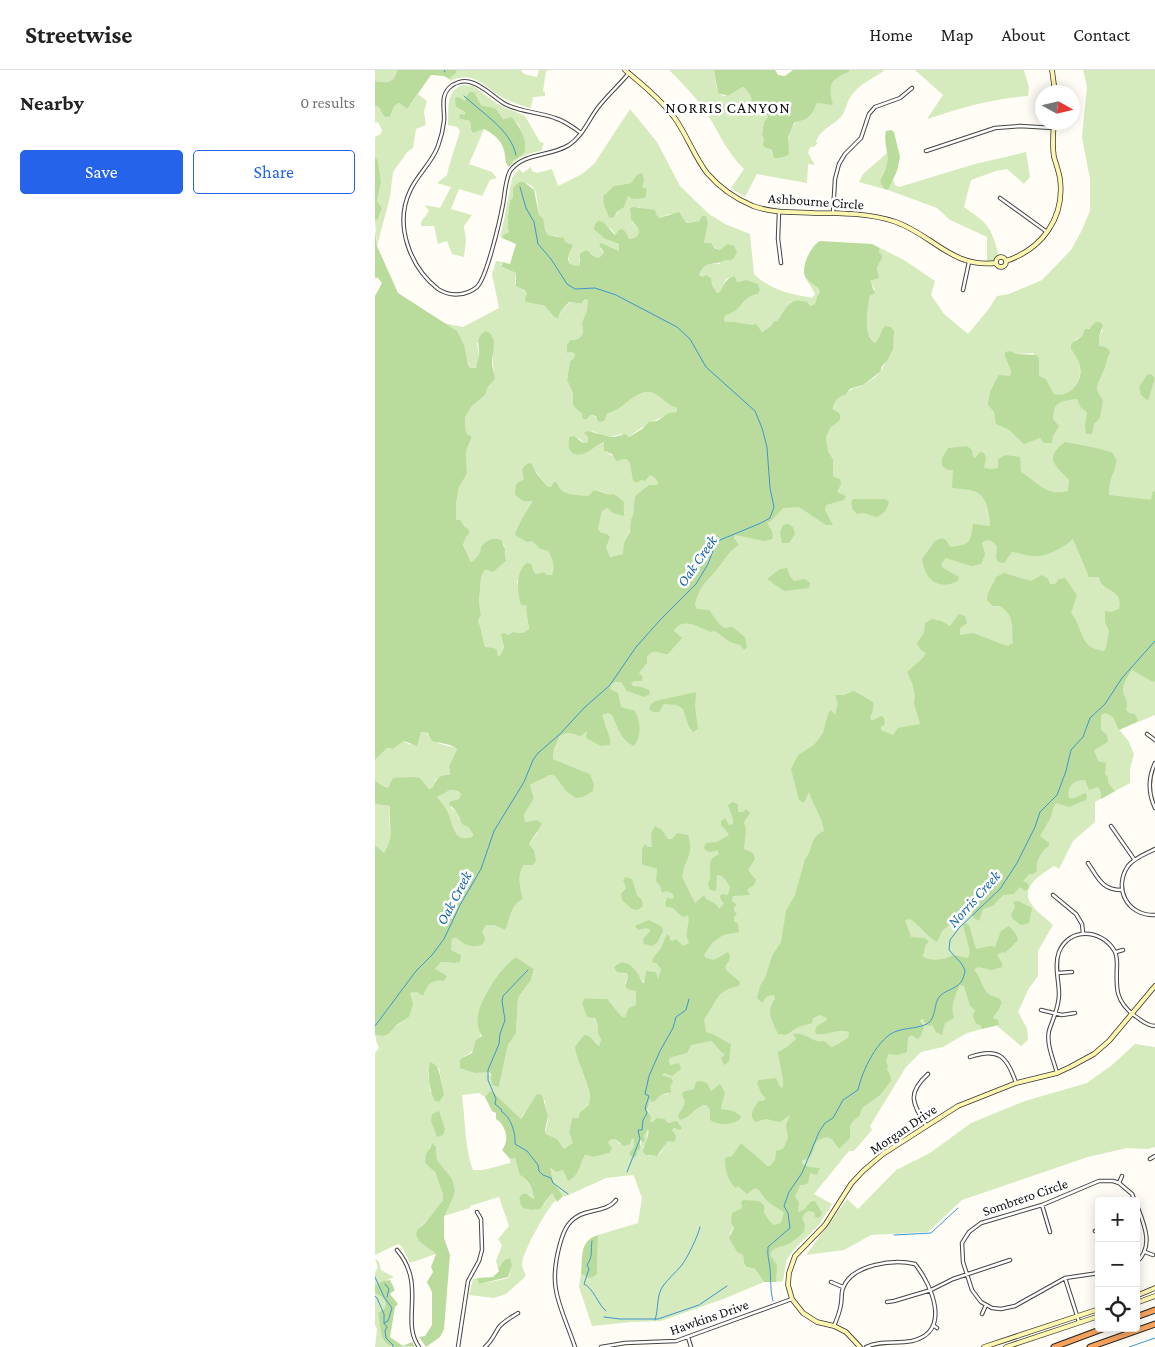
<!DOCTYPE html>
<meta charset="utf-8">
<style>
body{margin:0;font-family:"Crimson Pro",serif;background:#f6f6f6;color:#222}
.controls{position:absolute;right:15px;bottom:15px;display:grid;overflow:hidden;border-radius:5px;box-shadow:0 2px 12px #0003}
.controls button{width:45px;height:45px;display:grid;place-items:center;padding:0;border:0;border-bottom:1px solid #e0e0e0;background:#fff;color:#222;font:25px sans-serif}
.compass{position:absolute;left:660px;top:15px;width:45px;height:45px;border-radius:50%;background:#fff;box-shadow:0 2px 12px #0003;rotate:98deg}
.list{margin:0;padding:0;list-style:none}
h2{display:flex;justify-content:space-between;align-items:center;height:65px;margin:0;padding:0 20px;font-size:21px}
h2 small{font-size:16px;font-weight:400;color:#767676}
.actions{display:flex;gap:10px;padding:15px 20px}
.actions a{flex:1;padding:11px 0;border:1px solid #2563eb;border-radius:5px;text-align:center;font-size:18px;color:#2563eb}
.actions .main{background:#2563eb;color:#fff}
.icon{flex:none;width:28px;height:28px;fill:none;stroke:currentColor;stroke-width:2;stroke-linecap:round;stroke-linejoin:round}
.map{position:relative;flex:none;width:780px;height:1277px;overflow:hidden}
header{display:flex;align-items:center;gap:30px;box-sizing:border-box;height:70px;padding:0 25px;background:#fff;border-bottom:1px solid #e0e0e0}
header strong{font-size:24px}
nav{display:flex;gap:28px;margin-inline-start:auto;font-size:18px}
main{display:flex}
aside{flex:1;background:#fff}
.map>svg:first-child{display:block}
.green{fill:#d5ebbd;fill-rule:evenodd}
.forest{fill:#b9dc9c;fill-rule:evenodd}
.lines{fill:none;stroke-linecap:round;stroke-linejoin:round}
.stream{stroke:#3f96cf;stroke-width:1}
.street-casing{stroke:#444;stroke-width:4.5}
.secondary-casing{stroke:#333;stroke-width:5.5}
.highway-casing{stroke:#222;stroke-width:7}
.street{stroke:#fff;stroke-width:2.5}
.secondary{stroke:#fff6b0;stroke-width:4}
.highway{stroke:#f5a25d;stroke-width:5}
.labels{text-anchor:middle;stroke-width:5;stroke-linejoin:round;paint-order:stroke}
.street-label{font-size:14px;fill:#111;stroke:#fff}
.water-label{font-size:15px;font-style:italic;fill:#1768a6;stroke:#fff}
.quarter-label{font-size:16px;letter-spacing:1px;fill:#111;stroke:#fff}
</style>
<header>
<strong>Streetwise</strong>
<nav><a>Home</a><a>Map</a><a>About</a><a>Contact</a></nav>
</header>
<main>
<aside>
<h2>Nearby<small>0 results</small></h2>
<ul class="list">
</ul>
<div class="actions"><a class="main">Save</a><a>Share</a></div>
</aside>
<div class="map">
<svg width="780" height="1277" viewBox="0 0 780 1277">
<rect width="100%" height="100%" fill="#fffdf5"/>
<path class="green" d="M0,0H22C19,14 12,13 0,11Z
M82,0H146L149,4L162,7L164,0H177L171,1L168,21L170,22V26L158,27L156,38C144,35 132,31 122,24C105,13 98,1 75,11L74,9L81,3Z
M294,0H339L342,20L348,26H353L368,17L373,21L381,36C387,38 391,41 393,47L389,52L387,64L396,79L397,84L413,73C414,46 434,52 442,33L457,34C453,14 453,10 474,2V0H510C499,8 484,14 476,26C472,32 471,39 468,44C460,56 446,57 441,72L443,73L439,77H435L433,83L440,95L433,94L432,113L382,104L370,127L356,118L369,99C349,79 343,59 328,38C318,24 306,12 294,0Z
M540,0H649L654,17L653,26C615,29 589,37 552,49L568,25Z
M708,0H780V645L744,660L753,670L759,684L755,699V713L720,732V752L698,771L684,799L679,796C668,803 646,816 655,832C660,841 671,848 678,855L663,881V906L654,918L643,942L652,958L653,970L646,976L622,956L624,955L618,948L623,941L605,955L607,959L592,963L568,977L546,982L531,997L495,1056L497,1060L479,1081H474L439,1124L457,1134L444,1155L421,1177L412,1189L408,1211L401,1212V1208L366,1132L367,1138C361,1145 361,1156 355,1164L362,1181L368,1185L369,1194L370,1197L380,1199L389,1212L351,1228L286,1251L257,1252L217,1256L204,1217L206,1204L212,1207L222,1204L223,1165L263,1153L267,1128L259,1106L257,1105L231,1108L189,1127L178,1111L175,1097L189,1101L191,1107L210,1085L219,1087L234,1083L233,1073L235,1070L240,1069L245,1074L257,1067L260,1073L258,1080L262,1081L266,1074L265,1069L269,1066L273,1058L272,1071L268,1077L271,1085C287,1089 285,1081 293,1071H296L297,1060L299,1058L305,1060L296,1052L293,1053L290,1049L278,1053L275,1052L274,1042L272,1038L274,1028L275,1027L280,1031L286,1025L293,1024L295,1016L293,1007L287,1005L299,995H296L294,992L295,988L312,983L282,884L278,892L282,894L286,900L285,908L283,910L271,901L269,913L258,897L246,892L240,896L239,899L249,904H253V906L250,914L261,921V935L250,947L246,946L231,929L211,928L223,957V964L226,969L224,976L220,971L206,998L215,1023L214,1035L205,1042L203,1048H197L194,1062L199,1073L189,1079L182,1069L171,1064C170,1058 173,1054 173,1047C172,1041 170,1037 170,1030L149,1043L146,1049L122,1026L114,1022L110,1027L104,1023L87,1025C90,1047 90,1080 98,1100C111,1101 122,1096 135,1093V1089L140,1088C144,1103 157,1113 159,1129L155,1125L147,1124L169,1135L177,1123L181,1130C172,1138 147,1183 147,1194C147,1198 150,1203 151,1206L131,1224L119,1228L94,1225L98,1209L102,1208L104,1214L130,1209L134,1207L137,1196L123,1198L121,1191L127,1175L123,1169L134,1156L124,1127L95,1136V1138L69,1146L78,1128L68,1098L62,1090L61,1077L55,1076L50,1091C53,1096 58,1099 60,1103C63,1109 70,1123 68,1129C66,1134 47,1156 43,1159L57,1181L61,1184L35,1193L27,1177L23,1174L0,1185V983L4,978C2,973 0,970 1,965L8,966L34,947L35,923C49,922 51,915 62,909L60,899L66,892L79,893L86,885L75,880L77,869L81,868L86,872L107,862L111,855H119L130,860C136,848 135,835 148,829C142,802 142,802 159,780L154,774L162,763V750L150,752L149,745L159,728L155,715L175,705L180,706L185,711L215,704L178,689L179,679L185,666L193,663L200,665L162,521L464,409L458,406V389L453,381L451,367L456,357L460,332L465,326L470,325C476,317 481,319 488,315C493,312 499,308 502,305C507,301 508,295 512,291L504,269L500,273C492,268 490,247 492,238C492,232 496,225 500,219L496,214L495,211L503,208L502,198L508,186L504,182L505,178L529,190L560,211L556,225L569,244L593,264L613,240L622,226L634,224L667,210L696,180L706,162L715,141V109L707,67L712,16ZM719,256L728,259L724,267V276L734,285L731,288L728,304L722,312L621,352L619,342L613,330L618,314L635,307L636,301L630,287L635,281L642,284L658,283L664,293V306L671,309L679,324C704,331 713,297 697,281L701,269L707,266L710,260ZM141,887L159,899L156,910L143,928L141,963L133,975L124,1017L113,1002L85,989C119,972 98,956 108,930C114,913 129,900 141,887ZM64,998C65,1007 69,1016 68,1025L55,1021L53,1002ZM319,1019L334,1038L331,1035C323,1036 314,1039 306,1040L310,1036L314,1022Z
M88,15L98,16L124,35L150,46L165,72L169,73L166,81C153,83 142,87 134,98L136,92L151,77L144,55L137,47L128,49L112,37L106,35L101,26L90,31L87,30L81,37L90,42L91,45L85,49L95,51L96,60L98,63L109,59L94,94L117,102L122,108L115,110L107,126L84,119L76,139L97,145L89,156L91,170L89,187L77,184L72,171L63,174L59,156H46V152L54,141L50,135L65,138L76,117L62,113L72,105C75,90 81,76 85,61L82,57L73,55C74,39 70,21 88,15Z
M43,24L52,31L49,42L51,55L41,59L38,78L33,81L18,102L15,127L2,176L0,151L3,149L7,138L2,131L6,112L3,90L0,87V67L6,64L7,60L3,52L0,53V36L2,35C8,39 18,37 24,33L32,39Z
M255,39L282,72L305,116L334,144L350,154L375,164L379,204C395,220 414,224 437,228L440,224L430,207L440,215L445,222L442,226L440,234L436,236L434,233L416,232C409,239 408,245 402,251H399L396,256L387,262L379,254C369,256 360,250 350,252L349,248L350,245C368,241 365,227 383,224L371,210L362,212L360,206L351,209L345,222L342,223L337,215L324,205C328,195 334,193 345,194V180L329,173L333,153L324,151L310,153L306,145L294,144L284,148L281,144L263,137L255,143L258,153L264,160C264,167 260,168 254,169L251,162L245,159L241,165L236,159L231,157L230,169L244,174V181L235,177L225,178L229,182L225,187L222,188L216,183L204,189L206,195L202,196L195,194L190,172L183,166L173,165L164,145L161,122L157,116L149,112L138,121V128L135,130C134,138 131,156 134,162L128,165L127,168L125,167L130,145L137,108L144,99L148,103L156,97L157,101L162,103L177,99L183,116L207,104L219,94ZM263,105L269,106L267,117L272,118V120L253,126L241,145L233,144L228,126L239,116L256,113Z
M651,82L655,107L649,114L632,99L621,101L596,110L589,137C615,155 615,156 624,185L618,191H612V167L575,150L562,138L513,120L518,109L520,115L524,117L600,94Z
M512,83V95L505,110L509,119L484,112L488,104Z
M121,191L128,192L126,195L127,198L141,203L140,213L152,224L151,232L170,236L179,247L185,245L186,241L195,232C199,232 202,234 207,233L210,229L214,230L212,241L207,252L208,264L203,269L195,270L192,275V283L196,282L200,284L199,288L195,291L192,310L198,323L200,338L212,349L216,345L230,350L232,344C236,342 240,341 243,339C254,332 267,315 282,325C289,330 293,335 302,338V342C285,347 268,355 254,367L246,364C236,368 227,366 218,361L213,367V372L208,373L205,369L194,367C192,378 196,380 205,385L230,372L229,381L245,390L251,389L255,393L266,410L275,405L280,408L284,412L282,415L259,438L257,455L249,472V484L235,487L223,459L227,441L233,438L250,443C245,431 232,421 219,420L213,426L194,425L188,423L184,418L172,416L158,398L149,403V409L146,413L157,430L147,451L144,454L140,465L157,471L165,479L173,481C178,489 180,496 177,505H172L169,502L161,504L158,500L142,511L146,535L152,536L151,540L154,559L147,563L138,562L133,565L125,586L122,585L110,577L105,556L103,553L106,545L104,532L106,508L109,501L125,496L131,491C131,483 131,473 123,469L106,481L101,490L96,492L88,475L91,467L95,463L94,460L81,450V433L84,417L92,404L91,381L97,367L91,363L90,347L97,336L110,325L113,317L120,309C117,295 118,281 118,266L102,273L104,286L100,299L95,298L82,261L68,253L88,257L124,238L117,204Z
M46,662C58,663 57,671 66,674C72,676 76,676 82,679L74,696L75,705L61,709L58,717L53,719L13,718L6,715L0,710V690L12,678L18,679L29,671L35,675L42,669Z
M75,720L83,721L86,724L84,729L76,731V738L81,741L84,749L93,757L98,764L97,767C81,772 79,760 75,748C72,741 66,733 62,726Z
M0,734L15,736C12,756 20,763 9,783L0,775Z
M760,974L780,977V1077L773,1079L752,1078L713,1087L587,1130L553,1162L496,1165L469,1180L431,1185L472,1129L483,1139L521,1100L555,1083L596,1053L650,1031L712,1013L737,995Z
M0,1188L4,1192L6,1200L19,1207L0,1215V1202L3,1198Z
M0,1223L7,1227L11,1233L10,1238L3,1243L11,1273L16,1277H0L2,1259L0,1255Z"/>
<path class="forest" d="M22,0H82L81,3L74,9L69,6L56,5L32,39L24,33L19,36L15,46L10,47L6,41L5,38L2,36H0V11C12,13 19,14 22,0Z
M339,0H400L403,5L410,6L418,0H474V2C454,10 453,15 458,35L442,33C435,49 433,48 419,53L413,67L414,84C409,88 404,88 399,88L396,79L391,78L388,75L389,69L387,64L389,52L393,47C390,38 384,38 377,34C377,26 374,22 368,17L353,26L343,23Z
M95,22H99L106,35C123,40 117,34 128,49L137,47C143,54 156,75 148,84C143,89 139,87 134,97C130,93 131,91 130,86C129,73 121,65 109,59L98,63L96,60L95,51L85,49L84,46L86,44L90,45V42L81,37L80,28L83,27L90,31L91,27Z
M516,60L519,62L525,87L522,101L513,120L509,119L505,111C507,105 511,100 512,93C514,82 508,72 511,61Z
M0,87L3,90L6,112L2,131L7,138L3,149L0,151Z
M267,103C270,108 269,112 267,117L272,118L270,128L258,129L253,126L249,137L243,141L238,148L234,147L229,135L228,126L239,116L256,113L262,105Z
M144,112H149L159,120L164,145L168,149L170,159L173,165L189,168L190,172L198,175L194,183L193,189L195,194L202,196L205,195V184L211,180L222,188L225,187L229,182L224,175L226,173L244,181V174L230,169L219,159L220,154L223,151L228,152L240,165L245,159H247L251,162L254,169C260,168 264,167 264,160L256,149L255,138L258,137L280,140L281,144L284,148L304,142L311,153L324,151L327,146H331L333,153L329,173H336L339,178L345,180L353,174L359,176L362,182C359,189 358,191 350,190C339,197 331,189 324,205L327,207L331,205L336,208L337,215L342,223L345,222C348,215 352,207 360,206L362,212L371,210L383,214L385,220L383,224C365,227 368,241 351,245L349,248L350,252C361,250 370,256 381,254L387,262L396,256L399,251H402C409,244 412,229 425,231C430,231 433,232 436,236L440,234L442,226L445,222C442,215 436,214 431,208C424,200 436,175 445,171L497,174L505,178L504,182L508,186L502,198L504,208L495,211L500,223L495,226C492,237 488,266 500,273C506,268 505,261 510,256L516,257L519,261L518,279L512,291L507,296L505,302L488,315L475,319L470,325C462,327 460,331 458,339L465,344V350L456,357L451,367L453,381L458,389V406L465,409L466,414L462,422L471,426L469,430L451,435L450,440L458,455H451L424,437L408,438L397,450L392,453L397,461L398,469L389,471L360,465L359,468L364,475C354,481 350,489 343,498C330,514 326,513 320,534L322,539L334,540L345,555L350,558L357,557L370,567L372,577L369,580L365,575L355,572L340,561L335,562C323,556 306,547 299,561L307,568L293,584C283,584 281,577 272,586V593L264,603L268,607L267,611H260L256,613L258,616L267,617L274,620L275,624L269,627L252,621L246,612H240L236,614L235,619L243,623L246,637L253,639L259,640C266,650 267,666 259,676C245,670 243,657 237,645L233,643L227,645L235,669V675L226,676L211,668L212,661L206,666L193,663L185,666L179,679L178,689L215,704L219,714L218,721L208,727L201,728L191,721L180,706L175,705L155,715L159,728L149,745L150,752L162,750L167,754L154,774L159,780L161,791L158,795H148C142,808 145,816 148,829C135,835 136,848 130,860L119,855H111L107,862L110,868L108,874C98,879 90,875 81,868L77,869L76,880L86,885L85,892L79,893L66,892L60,899L72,906L69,911C57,909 52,915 48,926L42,922L35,923L38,934L34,947L22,955L13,964L8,966L1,965L0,966V775L9,783C20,764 13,755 15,736L0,734V710L6,715L13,718L18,708L36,707L45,708L54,719L58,717C62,707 65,705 75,705L74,696L82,679L75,675L57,671L53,663L46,662L42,676L29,671L18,679L12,678L0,690V226L7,213L3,208H0V161L2,176L23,223L82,261L89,275L93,294L95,298H101C101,294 103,290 104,286C105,275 99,268 111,261C124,266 117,283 117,293C117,299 120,304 120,309L113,317L110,325L97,336L90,347L91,363L97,367L91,381L92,404L84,417L81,433V450H85L89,456L94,460L95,463L91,467L88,475L96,492C102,489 106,483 106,477C112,470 117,467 126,470L130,479L131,491L118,502L112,500L109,501L106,508L104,532L106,545L103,552L105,556L110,577L119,578L122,580V585L125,586L129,577L126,564L129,563L133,565L138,562L147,563L154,559L151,540L152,536L146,535C142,522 140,502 152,493L156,494L158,500L161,504L169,502L172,505H177C180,497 178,489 173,481L165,479L157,471L152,472L140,465C143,453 152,442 157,431C149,432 146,431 140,424L141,414L149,409L147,399L152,394L156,393L162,404L172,416L176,417L179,412L182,413C187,427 200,424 213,426L219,420C226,421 233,426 239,424L249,432C248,437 250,441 249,446L238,443L233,438L227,441L223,459L226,463L232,464L235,467L231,477L235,487L248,484L249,472L255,461L256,450L258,446L260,426L274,415H282L283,412L280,408L275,405L270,411L266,410L261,413L258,411L255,393L251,389L241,391L237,384L229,381V372C219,376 204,393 195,380C193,376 193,372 194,367L199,366L208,373L213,372V367L209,363L213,361L232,366L239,367L250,364L254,367L267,359L274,352L282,351L294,343L302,342V338C293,335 289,330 282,325C267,315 254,332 243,339C240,341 236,342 232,344L230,350L226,352L223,351L221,346L216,345L212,349H208L207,344L200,338L198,334V323L192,310L195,291L199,288L200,284L196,282L192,283V275L195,270L203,269L208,264L207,252L212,241L213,230L210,229L207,233C202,234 199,232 194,232L186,241L183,248L179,247L170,236L151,232L150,229L152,224L149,220L141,216V203L126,197L128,192L135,194L141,174L127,168L128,165L134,162C131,157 134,137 135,130L138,128V118ZM75,720L83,721L86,724L84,729L76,731L74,734L81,741L87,754L93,757L98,764L97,767C81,772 79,760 75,748C73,741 67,733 62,727Z
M721,252H725L728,255L724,267V276L730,277L734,280L735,283C730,291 731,298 727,305C721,316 719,319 728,330L725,348L719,354L717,364H711L710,356L712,342L706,338L702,329C686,331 678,331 678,349L684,356L678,366L677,373H669L665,368L649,374L633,359L621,354L619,342L613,335C613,324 618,314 624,305L635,306L636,301L630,287V282L635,281L642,284L661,285L664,288V306L671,309L679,324C695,328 708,312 705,297C704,290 699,284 696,279V274L707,266L710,259H714Z
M776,304L780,308L773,331L766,325L764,317L772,305Z
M690,372C697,373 734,380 737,383C740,386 742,390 741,394C738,405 733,413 734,425L776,430L778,421L780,422V611L778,612L757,600C753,605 748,613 748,620C749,630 754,628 751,640L754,643L760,644L763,651L744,660L738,647L731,643L726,645V660L732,665L733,672L719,680L723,691L731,693L730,704L733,707V713L740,721L726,729V722L723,717L714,720L710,710C699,709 691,717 694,728H699L710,723L712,725L711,730L694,737L681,733L678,738L676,747L665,766L674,773V776C666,781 660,792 662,801L658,804H654L648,811L652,813L654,816L653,819L650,821L645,817L639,824L628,825L618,836L608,839L604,851L599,848L595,839L587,840L579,851L567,861L562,872C552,867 545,855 535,849L530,850L536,867L549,868L554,871L550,876L549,883L547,886C555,892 570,890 578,885L593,888L595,882L588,855L590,853L594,855L601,879L615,876L620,877L626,861L634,856L641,864L643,870L630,883L627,882L622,885L627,893V897L617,900L603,897L599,900C606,907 606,915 611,921C615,928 623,925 627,932L623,941L618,948L623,950L624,955L607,959L605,955L601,954L598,946L600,940L595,936L589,916L585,915C580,925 575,937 579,948L570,953L567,965L561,962L557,955L554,956L550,953L548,949H546L545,951L549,956L546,966L543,969L536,965L533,968L532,982L523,985L513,984L511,992L513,995L512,1000L515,1004L516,1011L505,1025L487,1038L485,1045L477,1052L475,1056V1068L464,1079L457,1069L452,1067C448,1068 443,1069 441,1073C437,1081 439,1089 427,1090V1094L434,1097L445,1098L442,1105L435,1103L433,1113L429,1115H425L420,1127L424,1132L423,1142L430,1139L435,1132L440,1131L447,1143L444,1148L440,1147L439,1142L434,1141L429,1144L427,1149L430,1154L429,1162C423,1167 417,1173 411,1175C404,1177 401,1177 396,1182L395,1185L402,1195L401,1212H389L380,1199L371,1197L369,1194L368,1185L362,1182L354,1168L359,1158L356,1152L357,1143L367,1138L366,1132L368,1130L384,1131L389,1135V1143L396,1153L399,1155L406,1153L409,1142C396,1134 392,1133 384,1120L380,1118L372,1124L363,1116L360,1118C352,1108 350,1101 350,1088L357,1086L366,1073C375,1081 384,1088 392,1096H395L400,1090L401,1081L408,1079L413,1068L411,1055L415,1045L405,1052L391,1049L380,1052C373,1045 379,1037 384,1031H388L391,1029L386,1023L382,1013L384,1010L401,1008L406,1018L408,1017C409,1008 404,992 403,982L412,977L421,969L418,964C432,962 438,974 449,971L456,977C462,976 467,971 473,968L474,962C463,958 453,966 441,964L440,961L442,956L452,950V948L445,945L438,948L437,953L423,957L411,965L403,964C397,950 390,942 400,929L399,925L392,926L387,933L382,928L385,916L390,908L397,886L406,872L411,841L420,825L430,789C439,780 433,768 449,761C448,749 438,735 434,722L429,733L424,730L416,699L423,685L439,675L448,663L453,644L456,640L460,645L463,633L460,625H469L479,621L498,632C499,638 498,642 495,647L496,650H499L506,646L509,648L510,654L506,657V660L518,665L523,658L545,654L539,633L540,625L537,613L532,602L548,588L551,583L545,579L542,573L549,563L550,553L557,549L566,551L575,556L584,544L590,546L592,553L585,558V565L598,563L632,576L638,573C636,557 641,547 625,536H618L612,530C612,520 618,516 621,507L629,503L656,511L667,505L673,509L675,514H680L684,509L690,508L702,525L696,543C709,558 703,578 729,581L731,578L734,561L730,552V541L736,542L744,539C749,517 726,523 724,507H714L698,469C691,476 672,487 661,486C653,486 645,483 637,482L629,493L623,492L621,487L622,476L617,471L611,470L607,473L610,485L606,494L596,496L571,488L566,494L568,498L584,507L583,511C562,521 550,509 547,489L560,471L567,468L571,470L575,477C595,474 595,475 598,454L615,456C615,450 614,443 612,436C607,418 593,420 577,418L578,400H573L567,396V388L573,378L592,376L597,380L598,387L600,388L605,382L609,383L611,388L609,398L615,399L623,398V389L631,385L645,387L646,402C663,412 670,427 693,421L694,410C679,394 669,388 690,372Z
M478,429H510L514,431C512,440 509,444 501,447L489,443L482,444L478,440L476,433Z
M414,454L418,457L420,464L414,473H407L405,462L408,455Z
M412,498L415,506L419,511L430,509L435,513L434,518L409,521L392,509L405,499Z
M321,622L320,637L323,659L318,662L314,657L308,639L302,635L289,634L284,642H278L274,639L276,634L280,631Z
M358,732L363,734V742H368L371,739L375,743L369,752L371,759L369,779L378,783L380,789L373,800L381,810L379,815L372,820L375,825L358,826L357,831L362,835L359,837V841L362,844L359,847V851L363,854L364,862L348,865L337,873L329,885L331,888L339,890L353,882L355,885L354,891L350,896L351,900L365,912L364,916C340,920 342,933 329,949L331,962C341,964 346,970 356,974L354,991L351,994L349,995L346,988L350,984C344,982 342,975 336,971L316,975L312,983L295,988L294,992L296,995L304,993L306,999L297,1006L290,1003L287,1005L296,1008L298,1012L295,1016L296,1022L286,1025L280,1031L276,1032L275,1028L272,1040L276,1047L275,1052H278L282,1048L290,1049L293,1053L302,1051L307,1058L305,1060L299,1058L297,1060C300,1064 303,1067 299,1072L293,1071L282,1086L271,1085L268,1082C268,1074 275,1068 273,1059L269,1066L270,1071L268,1072L265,1069V1079L262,1081V1085L259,1088L254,1084L259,1077V1070L257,1068L255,1074L249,1076L240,1069L235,1070L233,1073L237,1078L234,1083L219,1087L210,1085C204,1095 205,1105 193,1111L188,1100L181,1102L175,1097L178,1111L188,1126L182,1132L177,1123L165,1139L157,1140L148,1138C144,1132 143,1129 147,1124H152L159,1129C158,1120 153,1108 145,1105L140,1088L135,1089L127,1080C135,1071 131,1055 121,1049V1043L117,1041L110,1027L114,1022L117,1021L146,1049L162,1024L167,1025L173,1046L170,1060L171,1064L182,1069L189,1079L198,1073L194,1062L197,1048H203L205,1042L214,1035L215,1023L201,983L200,977L209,965L214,966L224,976L226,969L223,964V957L220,948L212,947L207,933L210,928L232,929L246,946L250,947L254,938L261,935V921C244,918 253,915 253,904L242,902L239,898L240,896L246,892C259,894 262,902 268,913H269L271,901L281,902L283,909L286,900L282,894L277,892L278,888L286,878L292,864L295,867V870L298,871L301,869L308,876L314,873C308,859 316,857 313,845L309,847L306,846L298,838L292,837L290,835L292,827L295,829L299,828L297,823L291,821L287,823L285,816L281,811L282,799C277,796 272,797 267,794V779L270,774L273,777H277L276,763L280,756L287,760L293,769H297L302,763L313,765C320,786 309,789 307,807L320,833L329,825L331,829L341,834L344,839L349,834L345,828L346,824L353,825L355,817C352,812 349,805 342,805L341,821L335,820L333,814C340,802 327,792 344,784L342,780L336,782L332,781L329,778L331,773L342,772L354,765L353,763L346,755V751L350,748L354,755L358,754V749L353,735Z
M251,807L257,809L262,825L267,830L268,836L263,840L257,839L247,830L246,824L251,818L248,810Z
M643,831L657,838L654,853L646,855L638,849L636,845L640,837L638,832Z
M274,850L287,857L288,861L282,873L277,876L269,874L268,869L276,860L271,858L263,860L260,856Z
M141,887L159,899L156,910L143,928L141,963L133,975L124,1017L117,1015L116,1004L114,1002L100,1003L85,998V989L97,983L101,970L107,966C91,944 123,900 141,887Z
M55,992C59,994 60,994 62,997C64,999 69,1022 69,1025C68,1026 65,1031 64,1032L60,1031C54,1019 52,1006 55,992Z
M326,1011L332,1013L336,1021L345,1014C354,1027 347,1026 346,1039L358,1041L366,1046L365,1049C356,1055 345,1056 335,1050V1039L331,1035C319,1036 316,1048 305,1050L303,1046C307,1037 313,1034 307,1025L308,1022L319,1019L321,1012Z
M64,1041L70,1059L68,1065L62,1067L56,1051L57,1044Z
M58,1073L61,1077L62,1090L77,1109L80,1120L78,1128L69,1147V1168L75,1185L69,1259L65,1267L51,1277L44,1267L50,1266L57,1255V1222L52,1212L58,1202L56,1197L61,1184L44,1171L41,1164L43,1159L49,1154L68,1130V1124L60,1102L53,1096L50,1092L51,1084Z
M223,1165L222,1204L216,1208L212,1207L206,1204C208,1186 204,1171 223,1165Z
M135,1188L137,1196L133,1207L104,1214L102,1208L118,1207L124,1201L123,1198C128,1195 126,1190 135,1188Z
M15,1210L20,1220L15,1224L23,1234L20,1237L15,1267L28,1276L37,1272L40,1277C34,1276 26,1277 20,1277C4,1276 6,1255 3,1243L10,1238L11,1233L7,1227L0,1223V1215L8,1211Z"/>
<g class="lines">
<path class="stream" d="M69,0L70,2
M89,26C107,43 136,60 141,85
M153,900L128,926L127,931L130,950L125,964L124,974L113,1000V1010L121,1029L120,1034L126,1039L127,1042C136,1047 141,1064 140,1074L152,1081L163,1095L164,1101L168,1105L176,1108L178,1113L193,1124
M0,956L41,901L57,885L69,869L85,835L106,799L119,761L149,712L158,690L163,683L185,664L209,638L235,615L261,577L286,549L321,514L333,494L339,478L345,470L386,453L395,448L399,437L395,418L392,377L387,358L380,341L331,297L315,269L302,257L241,225L220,218L200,219L192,214L176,189L163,174L159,152L151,138L145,117
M252,1102L265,1069L263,1060H267L268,1050L272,1043L270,1038L274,1026L270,1024L274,1006L285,981L298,958L301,947L311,940L314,929
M519,1165L556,1163L583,1138
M217,1171C215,1181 219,1184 212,1195L214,1199L209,1214C219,1219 222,1233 231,1241
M0,1207L9,1227L17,1238L13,1251L9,1253
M10,1214L14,1219L12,1227
M0,1226L2,1228L9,1244V1253L12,1257L10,1261L11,1268L18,1275V1277
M398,1231C395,1220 396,1209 395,1198C394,1190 392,1185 393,1177L415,1158L413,1143L409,1136L414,1122L427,1103L444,1062L450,1053L458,1048L468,1030L483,1020C487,1001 503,967 522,961C531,958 544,958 552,954C562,948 558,933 565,926C574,917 588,920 590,900L586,893L574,880L575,870L584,858L625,819L642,793L660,757L665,742L682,725L691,701L696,680L708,667L715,648L730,634L747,608L780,571
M229,1247L245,1249H283L324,1235L352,1216
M280,1250C284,1238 281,1226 288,1216C293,1209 301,1202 306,1196C312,1189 323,1166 325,1157
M754,1277L780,1268"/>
<defs>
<path id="street" d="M206,63C198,57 190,51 180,48C163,42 145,42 130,34C118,27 108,15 95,12C87,10 79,13 74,18C65,27 70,40 69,51C68,60 66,68 63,76C57,93 42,105 35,121C19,155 35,197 63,219C75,227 91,226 102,217C112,207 125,150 128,134C130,123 130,112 135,101C149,82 175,87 194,75C209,65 214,48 225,35C234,24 245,14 254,3
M551,81L620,58L645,56L678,58
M625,128L672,162
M404,142L403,169L406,193
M458,143L460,109L464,94L470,84L486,68L494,44L500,37L525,28L537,18
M588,220L594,192
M772,664L780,670
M780,693C773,708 773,723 780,738
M736,756L759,789
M780,779C771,784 760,787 753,796C738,818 752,846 780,845
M713,793C723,808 727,820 747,820
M678,825L701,844L707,854L708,863
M741,882L748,880
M683,903L697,902
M666,940L687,945L700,943
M595,987C623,977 632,986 641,1013
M682,1003C679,991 671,974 674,961C678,948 684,938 684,924C684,911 679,895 684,882C694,857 726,859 739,880C742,884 742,890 742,895C741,918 740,931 760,946C766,950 772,956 780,956
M551,1055C537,1033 532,1023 553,1004
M775,1089L780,1086
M744,1113L747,1106
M761,1133C769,1154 780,1176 761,1193
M667,1135L675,1162
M720,1161L724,1159
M22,1180C52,1215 25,1251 44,1277
M770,1182L778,1185
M724,1203L690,1208L640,1236L626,1239L617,1238L606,1232L597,1220L588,1192L587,1173L594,1162L606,1153L667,1135L724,1111H738L744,1113L757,1124L760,1131
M690,1208L704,1252
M456,1212L468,1217
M512,1232L519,1231L556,1220L578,1209L635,1190
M607,1244L611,1235
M558,1255L562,1258
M459,1256C462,1249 465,1241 466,1234C467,1229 466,1223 468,1218C477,1194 519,1189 540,1194C557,1215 577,1262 537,1271C521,1274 505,1270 491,1277
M313,1267L316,1277
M83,1277L93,1211L104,1191L107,1180L106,1149L102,1142
M110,1277C117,1271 119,1265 124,1257C129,1251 137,1247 143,1243
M200,1277C186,1235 172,1220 185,1174C188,1163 192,1152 203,1146C215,1139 232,1142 241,1130
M226,1277L250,1273L301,1271L417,1229"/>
<path id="secondary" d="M250,0C268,15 285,29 299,47C312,65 319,86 332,103C344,117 361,129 378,136C397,143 419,142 439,143C466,143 495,143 521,152C559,166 577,198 621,193
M677,0L680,22
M621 192a5 5 0 1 1 10 0a5 5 0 1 1-10 0Z
M631,191C667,179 690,148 685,109C684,102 681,94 679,87C677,76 678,64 679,52
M761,1226L780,1218
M761,1233L780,1226
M485,1277L471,1262L459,1256L442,1252L428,1243L417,1229L413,1215L414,1203L420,1186L450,1155L476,1114L488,1101L508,1084L583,1036L641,1013L682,1003L695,997L719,984L734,971L780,916
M609,1277L724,1239
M631,1277L724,1246"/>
<path id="highway" d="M761,1247L780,1240
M679,1277L730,1258
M715,1277L780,1254"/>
</defs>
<use href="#street" class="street-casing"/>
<use href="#secondary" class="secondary-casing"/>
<use href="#highway" class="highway-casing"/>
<use href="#street" class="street"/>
<use href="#secondary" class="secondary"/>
<use href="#highway" class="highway"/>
</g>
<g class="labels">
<g class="street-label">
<text transform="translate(441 131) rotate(4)" y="5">Ashbourne Circle</text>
<text transform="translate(528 1059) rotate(-34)" y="5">Morgan Drive</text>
<text transform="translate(650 1127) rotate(-19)" y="5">Sombrero Circle</text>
<text transform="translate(334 1247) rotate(-19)" y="5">Hawkins Drive</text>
</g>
<g class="water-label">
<text transform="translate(322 491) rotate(-55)" y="5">Oak Creek</text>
<text transform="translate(79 828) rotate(-62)" y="5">Oak Creek</text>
<text transform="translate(599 829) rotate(-48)" y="5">Norris Creek</text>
</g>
<g class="quarter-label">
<text x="353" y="43">NORRIS CANYON</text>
</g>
</g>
</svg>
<div class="controls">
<button>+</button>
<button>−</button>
<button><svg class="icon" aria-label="locate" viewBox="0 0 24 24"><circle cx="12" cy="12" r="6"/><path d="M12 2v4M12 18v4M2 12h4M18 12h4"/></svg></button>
</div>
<svg class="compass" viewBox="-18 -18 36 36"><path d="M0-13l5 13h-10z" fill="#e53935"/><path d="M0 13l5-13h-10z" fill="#767676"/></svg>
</div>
</main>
